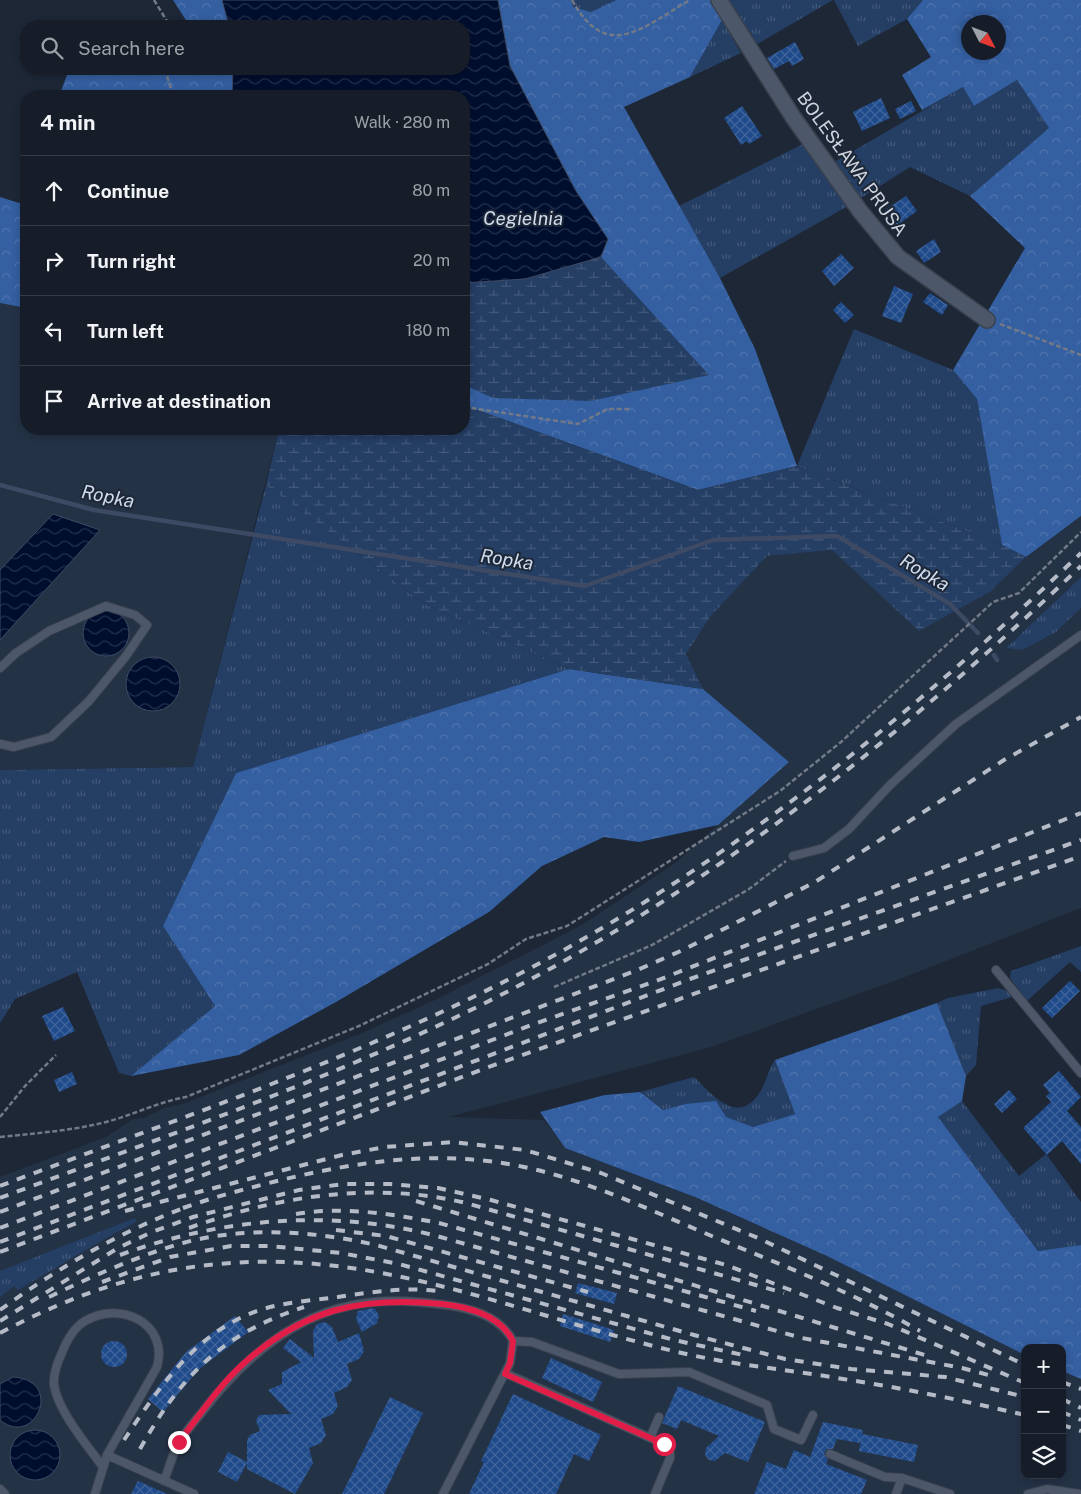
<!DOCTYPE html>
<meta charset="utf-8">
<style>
body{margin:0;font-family:"Public Sans",sans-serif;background:#232a34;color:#f1f3f6}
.controls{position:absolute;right:15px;bottom:15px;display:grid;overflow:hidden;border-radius:10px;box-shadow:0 2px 8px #0003}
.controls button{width:45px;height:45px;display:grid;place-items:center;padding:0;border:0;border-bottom:1px solid #353b45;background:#161d28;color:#f1f3f6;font:25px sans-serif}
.compass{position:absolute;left:961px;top:15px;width:45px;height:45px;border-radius:50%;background:#161d28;box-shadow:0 2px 8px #0003;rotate:132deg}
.stop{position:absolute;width:15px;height:15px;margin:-11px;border:4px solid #e11d48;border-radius:50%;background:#fff}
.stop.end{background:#e11d48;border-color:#fff;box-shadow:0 1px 5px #0008}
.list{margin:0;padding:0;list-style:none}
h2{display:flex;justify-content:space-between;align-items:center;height:65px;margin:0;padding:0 20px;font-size:21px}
h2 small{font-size:16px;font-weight:400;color:#9ea2a8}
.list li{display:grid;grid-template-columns:32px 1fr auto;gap:15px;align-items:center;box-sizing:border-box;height:70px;padding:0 20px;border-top:1px solid #353b45}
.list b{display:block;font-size:19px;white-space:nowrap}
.list em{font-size:16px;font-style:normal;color:#9ea2a8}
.icon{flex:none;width:28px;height:28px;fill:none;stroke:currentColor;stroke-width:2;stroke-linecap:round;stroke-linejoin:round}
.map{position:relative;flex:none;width:1081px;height:1494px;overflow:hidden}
.search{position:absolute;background:#161d28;box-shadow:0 2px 8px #0003;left:20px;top:20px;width:450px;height:55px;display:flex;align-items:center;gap:12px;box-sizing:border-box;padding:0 18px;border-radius:20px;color:#9ea2a8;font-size:19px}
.panel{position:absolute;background:#161d28;box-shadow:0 2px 8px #0003;left:20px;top:90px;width:450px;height:345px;border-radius:20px}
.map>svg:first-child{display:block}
.built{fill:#243246}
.grass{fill:url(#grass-tufts)}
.forest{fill:url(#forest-crowns);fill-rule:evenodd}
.wetland{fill:url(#wetland-marsh)}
.water{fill:url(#water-waves);stroke:#3e4a63}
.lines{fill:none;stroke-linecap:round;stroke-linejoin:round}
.stream{stroke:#3e4a63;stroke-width:4.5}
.building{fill:url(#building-cross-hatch)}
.lane-casing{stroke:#3b424f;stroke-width:10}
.street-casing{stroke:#3b424f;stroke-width:18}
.path{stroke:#727a87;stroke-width:2.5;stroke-dasharray:5 2.5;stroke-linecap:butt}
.lane{stroke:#4c5869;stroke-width:8}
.street{stroke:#4c5869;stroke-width:15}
.rail{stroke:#b5bcc7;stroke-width:4;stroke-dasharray:9 9;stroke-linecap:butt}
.route{stroke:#e11d48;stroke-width:6}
.labels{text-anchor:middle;stroke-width:4;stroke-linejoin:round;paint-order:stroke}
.street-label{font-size:18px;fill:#ced5df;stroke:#1d2736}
.water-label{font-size:19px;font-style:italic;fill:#cedaed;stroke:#1d2736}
</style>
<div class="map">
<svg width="1081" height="1494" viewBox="0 0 1081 1494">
<defs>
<pattern id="grass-tufts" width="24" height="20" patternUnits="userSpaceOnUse" patternTransform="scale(1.25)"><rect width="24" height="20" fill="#253e64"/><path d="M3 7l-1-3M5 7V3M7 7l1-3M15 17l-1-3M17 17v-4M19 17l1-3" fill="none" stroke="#43597a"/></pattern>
<pattern id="forest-crowns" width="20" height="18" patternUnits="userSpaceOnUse" patternTransform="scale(1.25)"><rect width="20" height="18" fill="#345fa1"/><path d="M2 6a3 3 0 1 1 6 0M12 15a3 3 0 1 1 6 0" fill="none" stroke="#5075ae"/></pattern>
<pattern id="wetland-marsh" width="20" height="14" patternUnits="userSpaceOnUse" patternTransform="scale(1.25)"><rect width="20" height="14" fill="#253e64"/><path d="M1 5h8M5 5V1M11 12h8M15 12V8" fill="none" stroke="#43597a"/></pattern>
<pattern id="water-waves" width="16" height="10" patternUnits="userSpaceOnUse" patternTransform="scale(1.25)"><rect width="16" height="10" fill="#000e2e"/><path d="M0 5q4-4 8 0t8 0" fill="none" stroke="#24304c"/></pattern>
<pattern id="building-cross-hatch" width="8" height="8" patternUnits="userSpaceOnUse" patternTransform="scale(1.25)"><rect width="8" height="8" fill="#204b8b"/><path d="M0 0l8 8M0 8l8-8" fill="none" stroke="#3f649b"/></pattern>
</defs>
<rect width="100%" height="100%" fill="#1d2736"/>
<path class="built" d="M0,303L26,308V429H279L193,767L0,770Z
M1081,516V577L1006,648L1023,650L1056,632L1081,608V908L905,977L711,1047L449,1117L544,1120L565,1148L695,1197L827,1256L1025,1355V1475H1062V1371L1081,1379V1494H0V1177L106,1137L133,1119L144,1118L164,1108L183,1104L362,1033L437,999L580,926L674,864L789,762L703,689L686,654L711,616L767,556L832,550L919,630L990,592L1026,557Z"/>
<path class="grass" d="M571,0H616L591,12L573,7Z
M723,0H833L754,46Z
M834,0H923L907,19L858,46Z
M722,20L741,53L690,77Z
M1017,80L1049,128L970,196L910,167L858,200L831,164L963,87L974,106Z
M803,144L848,206L720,278L679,206Z
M854,329L953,370L977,399L1002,545L797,466Z
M266,485L425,604L569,669L236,773L163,926L215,1006L131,1076L119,1073L77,972L15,999L0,1023V770L193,767Z
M1081,577V608L1056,632L1023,650L1006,648Z
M1081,946V972L1070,962L1027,1001L1010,978L1011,971Z
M998,988L1008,991L1012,997L981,1006L976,1065L966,1076L937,1003L948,998Z
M775,1060L795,1114L753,1127L685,1104L663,1110L640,1092L694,1077C713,1095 738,1127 760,1092C766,1083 767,1072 775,1060Z
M962,1101L1019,1176L1046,1154L1081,1202V1245L1039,1252L937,1116Z
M135,1218L136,1222L106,1238L18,1290L14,1286L0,1297V1271Z"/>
<path class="forest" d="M173,0H222L229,26H186L189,25Z
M498,0H571L573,7L591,12L616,0H711L722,20L690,77L624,107L720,278L755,349L797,466L698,490L464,405V283L525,279L601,257L608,239L576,191L510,66Z
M923,0H1081V516L1026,557L1002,545L977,399L953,370L1025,248L970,196L1049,128L1017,80L974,106L963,87L922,110L902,75L931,57L907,19ZM968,22H998V52H968Z
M75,69H233L232,96H59L67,75Z
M0,197L19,203L26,198V308L0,303Z
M569,669L703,689L789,762L718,825L639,842L604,837L542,866L489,912L336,1002L239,1055L131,1076L215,1006L163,926L236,773Z
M937,1003L966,1076L962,1101L938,1117L1038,1251L1081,1245V1379L1062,1371V1348H1025V1355L827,1256L695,1197L565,1148L540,1112L605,1095L640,1092L663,1110L685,1104L716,1101L726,1117L753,1127L795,1114L775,1060Z"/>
<path class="wetland" d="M601,257L709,375L591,401L493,398L464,385V283L525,279Z
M464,405L698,490L797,466L1002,545L1026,557L990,592L919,631L832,550L767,556L711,616L686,654L703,689L569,669L425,604L266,485L279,429H464Z"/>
<path class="water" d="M222,0H498L510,66L576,191L608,239L601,257L525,279L464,283V96H232L233,69H464V26H229Z
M53,514L100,530L0,640V570Z
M83 633a23 23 0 1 1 46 0a23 23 0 1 1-46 0Z
M126 684a27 27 0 1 1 54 0a27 27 0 1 1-54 0Z
M13,1377C65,1380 35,1449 0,1420V1384Z
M10 1455a25 25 0 1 1 50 0a25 25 0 1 1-50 0Z"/>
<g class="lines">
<path class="stream" d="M0,485L94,510L585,586L713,540L837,536L950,604L978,633
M994,655L997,660"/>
</g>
<path class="building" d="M795,42L804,59L792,66L789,61L774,69L767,58Z
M881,98L890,118L862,131L853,112Z
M911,101L916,111L900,119L895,109Z
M742,106L762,136L749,144L747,141L741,145L724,118Z
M906,196L917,211L896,226L885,210Z
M934,239L941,252L924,263L916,251Z
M841,254L854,268L834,286L822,271Z
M894,286L913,294L901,323L882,316Z
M930,293L948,305L942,315L923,302Z
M841,302L854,315L845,323L833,310Z
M1070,981L1080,991L1052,1018L1042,1008Z
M63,1007L75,1031L54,1041L42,1016Z
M1059,1071L1081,1097L1067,1111L1081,1127V1164L1062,1141L1047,1155L1024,1129V1127L1051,1102L1046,1096L1050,1093L1043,1085Z
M72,1072L77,1084L59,1092L54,1080Z
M1009,1090L1017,1099L1002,1113L994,1104Z
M578,1283L617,1293L614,1304L575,1293Z
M374,1308L379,1315L377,1323L362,1332L356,1319L358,1311Z
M563,1314L614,1330L610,1342L560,1326Z
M235,1316L248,1332L198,1370L163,1412L148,1399L186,1352Z
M325,1322L332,1327L338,1342L359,1333L364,1351L359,1359L347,1364L352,1380L347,1387L334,1393L338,1406L333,1414L321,1419L326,1435L321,1443L309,1448L313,1463L295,1494L247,1469V1463L237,1482L218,1472L228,1452L247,1462V1440L250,1435L260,1431L256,1421L259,1415L291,1414L268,1390L282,1384V1372L301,1362L283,1348L290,1339L314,1358L313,1331L317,1324Z
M101 1354a13 13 0 1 1 26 0a13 13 0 1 1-26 0Z
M551,1358L602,1382L593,1402L542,1378Z
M678,1386L765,1422L748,1462L725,1453L715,1461L709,1460L705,1455L706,1448L719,1436L681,1420L677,1429L662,1423Z
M513,1394L601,1435L589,1461L574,1454L556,1494H469L484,1462L481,1461Z
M390,1397L423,1413L384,1494H342Z
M823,1422L863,1430L860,1443L837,1439L833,1449H827L824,1454L828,1459L826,1464L867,1480L861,1494H754L767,1462L786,1469L794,1450L810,1457Z
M862,1434L918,1445L914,1462L859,1451Z
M138,1481L167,1494H131Z"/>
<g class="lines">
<defs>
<path id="lane" d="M0,668L16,653L49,631L106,606L135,615L147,625L126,656L89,701L51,737L14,747L0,744
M793,856L824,848L849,829L890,785L956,724L1081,635
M996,970L1081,1073
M513,1341L532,1342L619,1374L689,1372L767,1405L774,1429L801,1440L813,1415
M505,1373L664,1444L670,1452V1458L655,1494
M650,1438L659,1417
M830,1454L885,1477L902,1478L950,1494
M103,1467C87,1445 58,1411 54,1385C53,1376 57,1363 61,1355C66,1342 73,1328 85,1321C120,1300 169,1323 157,1367L107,1455
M164,1481C169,1468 173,1453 179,1442C186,1431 195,1421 203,1411C243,1359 297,1311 366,1303C390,1299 414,1301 438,1304C466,1307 499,1314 513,1341L510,1363L443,1494
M0,1489L5,1494
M95,1494L107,1455L194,1494
M896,1494L902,1478
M1028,1494L1047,1489L1079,1494"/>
<path id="street" d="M719,0L793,117L860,211L898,257L987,320"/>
</defs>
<use href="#lane" class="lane-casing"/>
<use href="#street" class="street-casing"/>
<path class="path" d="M154,0L170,26
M572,0C607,64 644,26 690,0
M165,69L173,96
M1000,324L1081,355
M464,407L578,424L608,409H631
M554,987L652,945L749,889L786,861
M0,1117L25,1086L56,1055
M0,1137C36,1133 71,1131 106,1122C133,1115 158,1102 186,1097L359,1026L488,964L526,939L567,926L780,791L841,742L993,602L1019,593L1081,532"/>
<use href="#lane" class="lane"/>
<use href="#street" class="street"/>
<path class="rail" d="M0,1186C182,1117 368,1055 540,963C739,856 918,709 1081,553
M0,1198C162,1137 328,1081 483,1004C704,894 903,736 1081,566
M416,1201L928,1356
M183,1208C214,1197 245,1189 277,1181C359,1161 440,1149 524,1167C590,1181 652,1211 714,1237C784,1266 854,1293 920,1331
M125,1211L342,1155L385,1147L453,1142L525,1150L601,1173L758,1238L1025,1365
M0,1212L635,971L683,950L815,882L1004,760L1081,717
M296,1214C344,1206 392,1214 439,1223L756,1311
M0,1228L534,1024L656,981L1081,813
M189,1228C277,1196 374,1181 466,1203L784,1293
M336,1230L386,1236L588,1292
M0,1242L690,979L1081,840
M0,1252L486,1068L1081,856
M120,1255C221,1218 329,1209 433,1235L802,1338L962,1368L996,1377
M102,1282L170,1257L231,1246H270L341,1253L399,1264L674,1340L743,1355
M49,1297C93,1276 137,1256 183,1243C245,1226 315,1231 376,1245L694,1335L785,1359L851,1369L945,1377L1025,1397
M0,1310C58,1268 121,1231 189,1206
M0,1321L118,1248L152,1232L193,1217L299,1190L343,1184H390L438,1188L491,1200L726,1265L837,1308L888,1324L1025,1383
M0,1333C141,1258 265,1245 420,1281C511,1302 600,1335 691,1355C741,1366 792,1370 843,1379C903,1388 965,1401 1025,1415
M1062,1382L1081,1389
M1062,1399L1081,1408
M1062,1412L1081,1420
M1062,1425L1081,1431
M124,1440C160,1386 198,1329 263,1309C287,1302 314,1300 338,1297C372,1292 403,1287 437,1291
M140,1449C182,1374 222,1334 304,1307"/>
</g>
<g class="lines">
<path class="route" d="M179,1442C199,1416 218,1387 242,1365C303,1309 361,1296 442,1304C469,1307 500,1315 513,1341L510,1363L505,1374L664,1444"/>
</g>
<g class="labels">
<g class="street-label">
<text transform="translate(852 164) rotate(54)" y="6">BOLESŁAWA PRUSA</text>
</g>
<g class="water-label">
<text x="523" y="225">Cegielnia</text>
<text transform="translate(108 496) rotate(11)" y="7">Ropka</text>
<text transform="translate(507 559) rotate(9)" y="7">Ropka</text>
<text transform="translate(925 572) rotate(31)" y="7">Ropka</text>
</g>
</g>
</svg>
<div class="controls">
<button>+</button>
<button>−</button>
<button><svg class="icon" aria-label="layers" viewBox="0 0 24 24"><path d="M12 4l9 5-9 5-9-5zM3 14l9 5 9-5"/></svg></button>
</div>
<svg class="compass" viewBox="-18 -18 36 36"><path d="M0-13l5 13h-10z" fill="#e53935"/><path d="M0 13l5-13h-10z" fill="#9ea2a8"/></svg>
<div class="stop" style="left:664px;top:1444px"></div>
<div class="stop end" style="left:179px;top:1442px"></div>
<div class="search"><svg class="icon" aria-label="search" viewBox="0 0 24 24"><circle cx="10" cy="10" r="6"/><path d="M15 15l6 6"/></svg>Search here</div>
<section class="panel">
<h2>4 min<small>Walk · 280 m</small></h2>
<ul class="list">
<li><svg class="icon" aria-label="ahead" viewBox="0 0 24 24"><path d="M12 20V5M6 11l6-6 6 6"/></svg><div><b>Continue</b></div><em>80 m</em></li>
<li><svg class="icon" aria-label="right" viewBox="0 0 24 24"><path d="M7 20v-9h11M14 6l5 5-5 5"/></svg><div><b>Turn right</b></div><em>20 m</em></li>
<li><svg class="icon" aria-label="left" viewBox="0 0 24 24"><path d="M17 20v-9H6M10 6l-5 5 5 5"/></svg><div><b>Turn left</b></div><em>180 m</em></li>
<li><svg class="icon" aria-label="arrive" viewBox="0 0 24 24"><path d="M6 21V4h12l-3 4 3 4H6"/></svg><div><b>Arrive at destination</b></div></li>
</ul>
</section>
</div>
